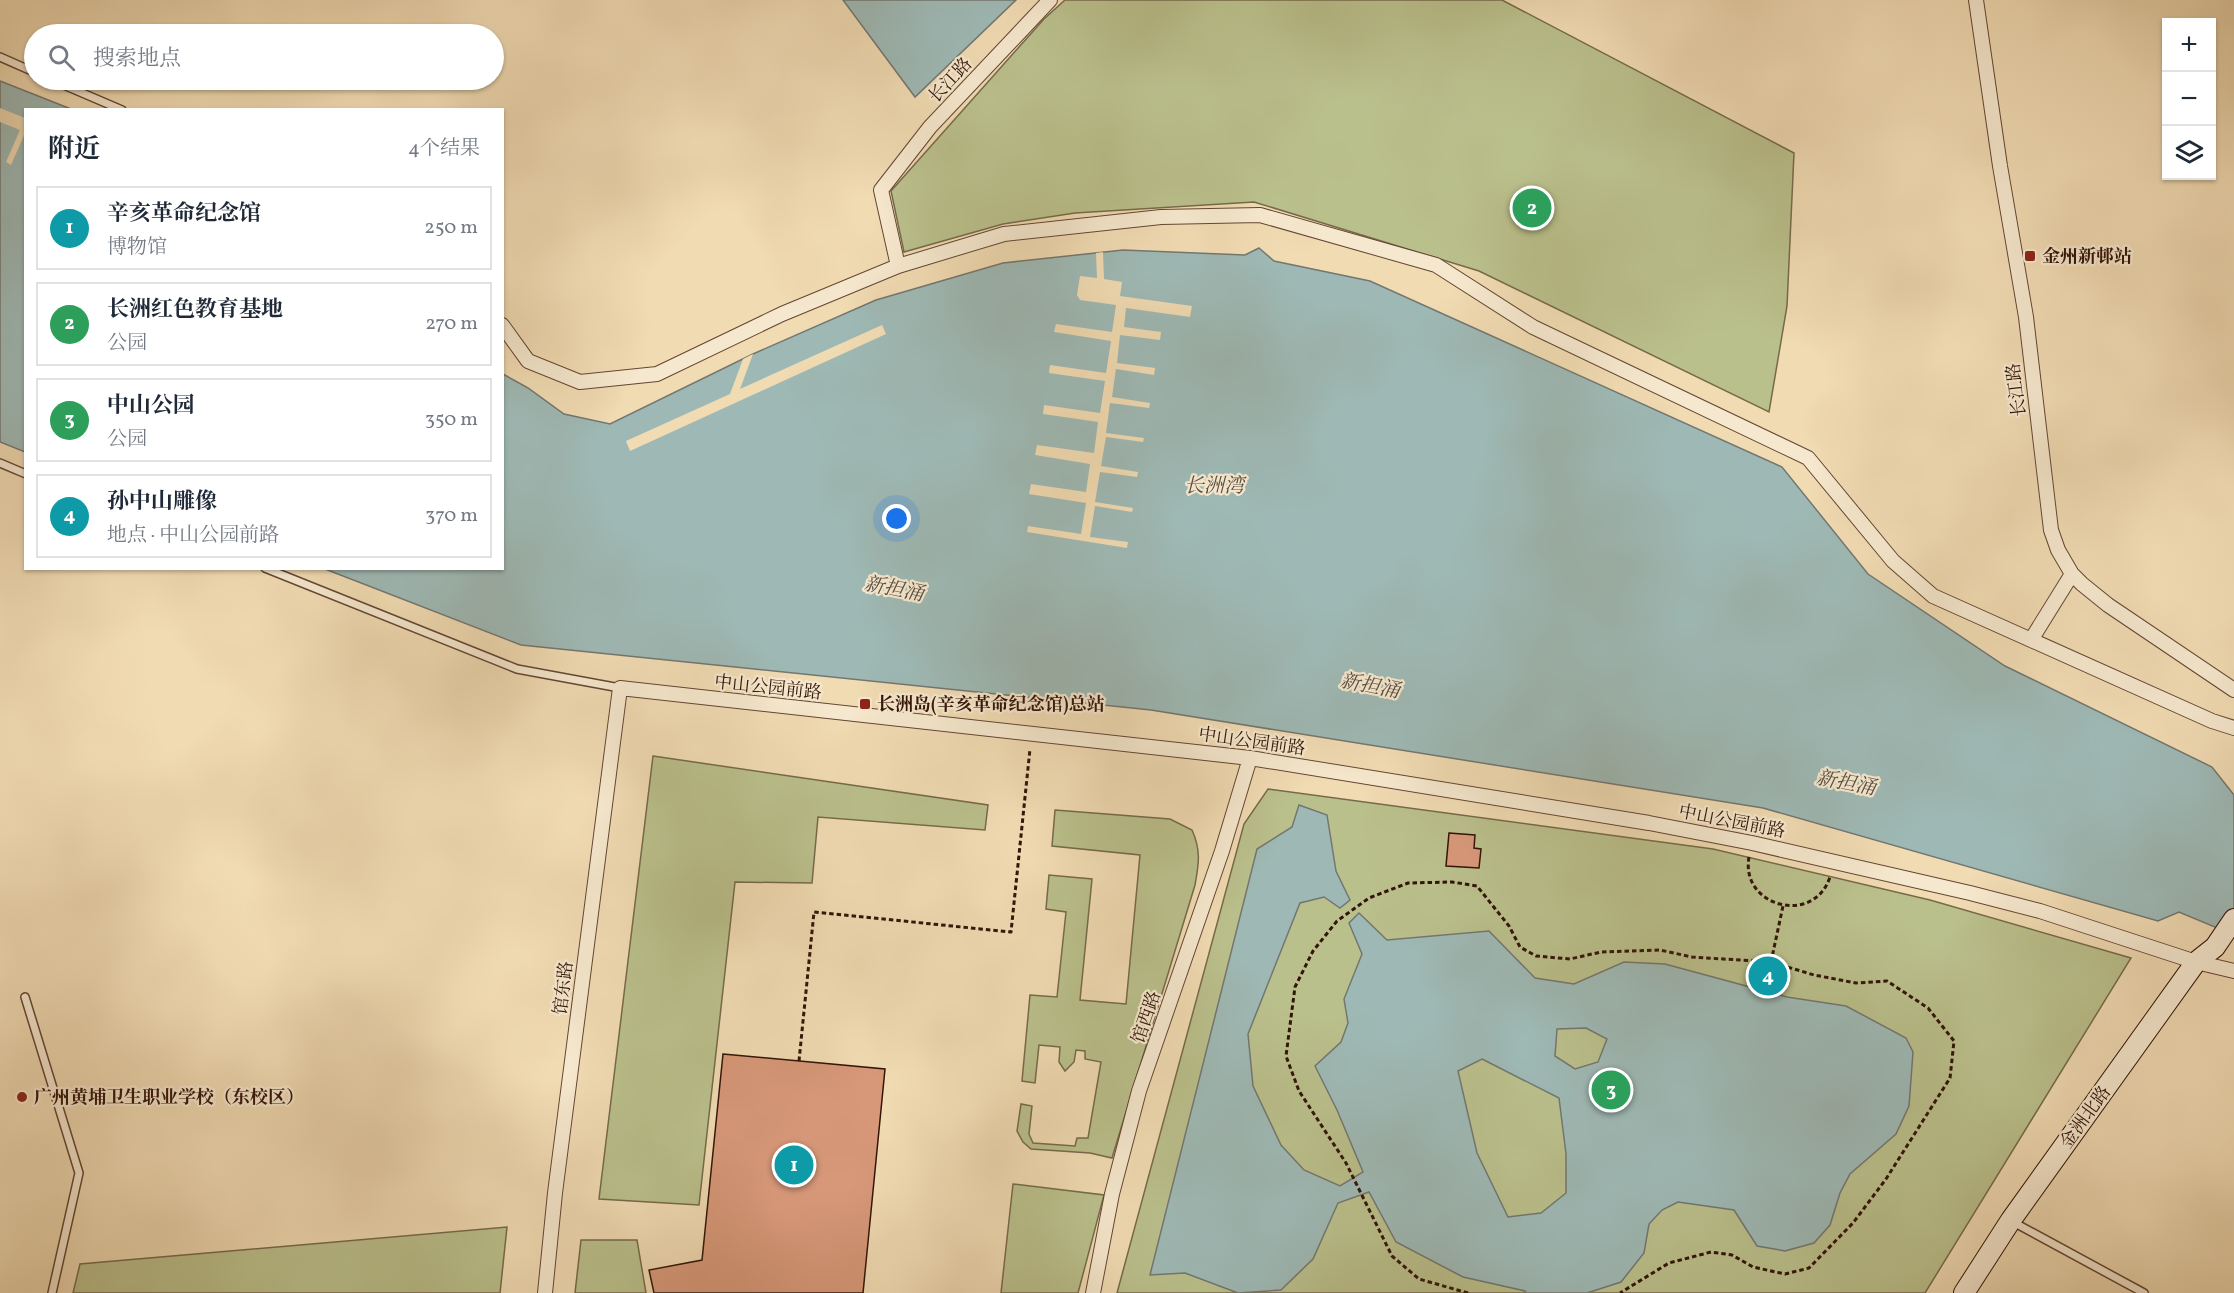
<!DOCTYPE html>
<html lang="zh">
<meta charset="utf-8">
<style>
body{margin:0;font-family:Vollkorn,"Noto Serif SC",serif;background:#f2f2f3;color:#1f2937}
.controls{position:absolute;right:18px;top:18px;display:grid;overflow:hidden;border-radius:0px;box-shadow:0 2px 4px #0004}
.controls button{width:54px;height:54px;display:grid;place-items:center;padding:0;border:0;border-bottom:2px solid #e0e1e3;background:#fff;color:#1f2937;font:30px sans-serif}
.you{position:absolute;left:897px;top:519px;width:21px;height:21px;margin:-15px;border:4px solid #fff;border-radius:50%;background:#1a73e8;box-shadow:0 0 0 9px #1a73e833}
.badge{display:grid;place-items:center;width:39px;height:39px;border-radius:50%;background:#8f2418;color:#fff;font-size:20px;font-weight:700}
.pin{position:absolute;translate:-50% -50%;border:3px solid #fff;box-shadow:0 2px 6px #0006}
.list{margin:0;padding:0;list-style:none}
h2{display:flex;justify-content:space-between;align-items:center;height:78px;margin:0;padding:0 24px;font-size:26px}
h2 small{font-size:20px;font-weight:400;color:#747a83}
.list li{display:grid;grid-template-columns:39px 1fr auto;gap:18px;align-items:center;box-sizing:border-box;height:84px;margin:0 12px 12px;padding:0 12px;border:2px solid #e0e1e3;border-radius:0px}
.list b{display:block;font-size:22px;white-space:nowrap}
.list p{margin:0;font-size:20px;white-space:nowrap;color:#747a83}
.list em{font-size:20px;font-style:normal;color:#747a83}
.icon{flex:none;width:33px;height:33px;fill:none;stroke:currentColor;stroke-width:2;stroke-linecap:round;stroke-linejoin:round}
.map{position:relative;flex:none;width:2234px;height:1293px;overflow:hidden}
.search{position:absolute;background:#fff;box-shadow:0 2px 4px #0004;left:24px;top:24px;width:480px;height:66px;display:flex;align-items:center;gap:15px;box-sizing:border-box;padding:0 21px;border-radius:33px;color:#747a83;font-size:22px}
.panel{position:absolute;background:#fff;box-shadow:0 2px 4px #0004;left:24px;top:108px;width:480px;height:462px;border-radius:0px}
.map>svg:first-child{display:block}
.green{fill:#bac08c;stroke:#766a4a;stroke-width:1.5}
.water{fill:#9eb9b5;stroke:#737770;stroke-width:1.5;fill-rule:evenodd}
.pier{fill:#f1dbb3}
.building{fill:#d79879;stroke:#321408;stroke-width:1.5}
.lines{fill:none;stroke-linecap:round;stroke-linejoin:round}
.lane-casing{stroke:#624633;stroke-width:10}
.street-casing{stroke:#624633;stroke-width:16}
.secondary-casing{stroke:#321408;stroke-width:22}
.path{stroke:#321408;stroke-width:3;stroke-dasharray:4.5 3;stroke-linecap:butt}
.lane{stroke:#f6e8ce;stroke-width:7}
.street{stroke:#f6e8ce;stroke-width:14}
.secondary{stroke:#f6e8ce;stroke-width:20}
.poi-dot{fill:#8f2418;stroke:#f6e8ce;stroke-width:2}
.labels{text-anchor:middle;stroke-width:4.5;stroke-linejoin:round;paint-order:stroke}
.street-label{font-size:18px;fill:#321408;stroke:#f6e8ce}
.poi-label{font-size:18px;font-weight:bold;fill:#321408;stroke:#f6e8ce;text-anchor:start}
.water-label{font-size:20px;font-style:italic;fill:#584e45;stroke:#f6e8ce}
</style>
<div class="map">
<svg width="2234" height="1293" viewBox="0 0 2234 1293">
<rect width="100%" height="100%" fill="#f1dbb3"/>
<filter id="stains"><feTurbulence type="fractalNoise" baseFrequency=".00333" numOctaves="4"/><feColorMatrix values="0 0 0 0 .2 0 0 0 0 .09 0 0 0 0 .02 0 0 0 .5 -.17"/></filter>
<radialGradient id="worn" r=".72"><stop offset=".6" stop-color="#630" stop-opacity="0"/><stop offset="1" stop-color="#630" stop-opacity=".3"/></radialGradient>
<path class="green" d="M1065,0H1502L1794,153L1787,306L1769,412L1479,271L1254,202L1075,213L1003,224L904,252L891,191L1044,19Z
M653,756L988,805L985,830L818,817L812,883L735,882L699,1205L599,1199Z
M1268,789L1713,849L1930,900L2131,958L1925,1293H1117L1244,824Z
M1055,810L1170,819L1192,830C1201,850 1199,863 1195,885L1112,1158L1090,1153L1031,1149L1023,1142L1017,1131L1021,1104L1032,1106L1029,1134L1033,1143L1075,1146L1077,1138H1088L1101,1062L1085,1059V1051L1076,1050L1074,1062L1065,1071L1059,1062L1060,1047L1039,1045L1035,1083L1022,1081L1030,995L1057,997L1066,912L1046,909L1049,875L1092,879L1080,1000L1126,1004L1140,855L1052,846Z
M1013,1184L1104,1195L1078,1293H1001Z
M507,1227L500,1293H73L80,1264Z
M581,1240H637L646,1293H575Z"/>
<path class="water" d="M843,0H1016L915,97Z
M0,81L71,109L26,110L25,452L0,442Z
M1259,248L1274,261L1370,281L1782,467L1868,574L2005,666L2212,767L2234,795V935L2179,912L2158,921L1763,808L1151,710L521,645L325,569L502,568L503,374L528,388L564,414L610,424L753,354L876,300L1003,263L1123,250L1245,255Z
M1299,805L1327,815L1336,871L1350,900L1340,908L1324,897L1300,903L1248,1034L1253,1086L1281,1145L1304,1170L1340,1186L1363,1172L1337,1110L1315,1066L1341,1042L1348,1023L1344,999L1362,954L1349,923L1359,913L1387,940L1489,931L1535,978L1574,984L1624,962L1665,964L1787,997L1846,1006L1906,1038L1913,1052L1909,1106L1896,1134L1850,1174L1840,1193L1830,1225L1814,1243L1785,1251L1757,1246L1734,1210L1678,1202L1662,1210L1649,1224L1644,1253L1621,1282L1587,1293H1526L1525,1291L1463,1277L1396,1242L1369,1192L1338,1203L1313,1259L1281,1290L1238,1293L1185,1273L1150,1275L1257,849L1292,827ZM1586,1028L1607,1039L1598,1062L1575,1069L1555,1056L1557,1029ZM1482,1059L1559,1098L1566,1154V1193L1541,1213L1508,1217L1477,1153L1458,1071Z"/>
<path class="pier" d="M0,108L25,118V133L11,165L6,162L20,130L0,122Z
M1103,252L1104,279L1122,282L1120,296L1192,306L1190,317L1126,308L1124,327L1161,332L1160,340L1120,335L1117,363L1155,368L1154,375L1116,369L1112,397L1150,403L1149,408L1110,403L1106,433L1144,438L1143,442L1106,437L1101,466L1138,472L1137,477L1100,472L1095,502L1133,508L1132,512L1095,506L1090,537L1128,542L1127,548L1027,532L1028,526L1081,534L1086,503L1029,494L1031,484L1086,492L1090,464L1035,455L1037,445L1094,453L1098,422L1043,414L1044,405L1100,413L1105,381L1049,373L1050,365L1106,373L1111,341L1054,332L1056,324L1112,332L1116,305L1080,300L1077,295L1080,276L1097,278L1096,253Z
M882,325L886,334L630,451L626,441L730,394L743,359L753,354L740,389Z"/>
<path class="building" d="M1449,833L1475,835L1474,848L1481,849L1479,868L1446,866Z
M723,1054L885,1069L863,1293H654L649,1270L702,1260Z"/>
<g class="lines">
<defs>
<path id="lane" d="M0,57L34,72
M52,80L122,110
M0,463L26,474
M265,568L517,669L620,688
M25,997L79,1173L52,1293
M2013,1222L2144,1293"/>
<path id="street" d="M1976,0L2000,166L2026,317L2051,530L2058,550L2072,574L2082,584L2108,605L2234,690
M898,266L881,190L930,127L1050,0
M502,325L528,361L580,382L657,374L782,314L898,266L1004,234L1161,217L1260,215L1436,265L1533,327L1808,458L1893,561L1933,596L2212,721L2234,728
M2031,640L2072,574
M545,1293L555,1193L620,688L1250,758L1649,823L1752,843L1970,893L2040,911L2196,962L2234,971
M1093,1293L1112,1194L1139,1091L1222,851L1250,758"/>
<path id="secondary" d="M1964,1293L2011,1220L2196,962L2215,947L2234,919"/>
</defs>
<use href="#lane" class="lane-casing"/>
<use href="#street" class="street-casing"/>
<use href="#secondary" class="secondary-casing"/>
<path class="path" d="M1749,857C1740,907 1814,926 1830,877
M1771,962L1783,906
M799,1061L814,912L1011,932L1030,749
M1468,1293L1419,1279L1392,1256L1346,1163L1299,1091L1286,1056L1295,987L1313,951L1337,921L1369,898L1408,883L1452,882L1477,886L1509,926L1520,947L1536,956L1570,959L1601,952L1660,950L1692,957L1771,962L1814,975L1856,983L1887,981L1928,1008L1954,1041L1950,1078L1886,1179L1853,1223L1809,1268L1785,1274L1753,1267L1732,1255L1711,1252L1669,1263L1620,1293"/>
<use href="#lane" class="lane"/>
<use href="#street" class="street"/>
<use href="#secondary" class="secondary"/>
</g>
<g class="poi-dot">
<rect x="2024" y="250" width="12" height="12" rx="3"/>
<rect x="859" y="698" width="12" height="12" rx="3"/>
<circle cx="22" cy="1097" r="6"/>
</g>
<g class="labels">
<g class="street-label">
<text transform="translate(950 80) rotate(-47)" y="6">长江路</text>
<text transform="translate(2016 390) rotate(-97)" y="6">长江路</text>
<text transform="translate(768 687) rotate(6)" y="6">中山公园前路</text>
<text transform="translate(1252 741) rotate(8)" y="6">中山公园前路</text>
<text transform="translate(1732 821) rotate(11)" y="6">中山公园前路</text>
<text transform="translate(563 988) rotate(-83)" y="6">馆东路</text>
<text transform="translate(1146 1017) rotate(-71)" y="6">馆西路</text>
<text transform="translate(2085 1117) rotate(-54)" y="6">金洲北路</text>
</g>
<g class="poi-label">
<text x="2042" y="262">金州新邨站</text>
<text x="877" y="710">长洲岛(辛亥革命纪念馆)总站</text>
<text x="34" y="1103">广州黄埔卫生职业学校（东校区）</text>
</g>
<g class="water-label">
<text x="1214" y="492">长洲湾</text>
<text transform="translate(894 588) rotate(11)" y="7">新担涌</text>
<text transform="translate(1370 685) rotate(11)" y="7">新担涌</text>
<text transform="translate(1846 782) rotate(11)" y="7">新担涌</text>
</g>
</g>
<rect width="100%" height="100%" filter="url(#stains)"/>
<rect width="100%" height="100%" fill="url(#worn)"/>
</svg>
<div class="controls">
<button>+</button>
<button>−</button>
<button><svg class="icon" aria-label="layers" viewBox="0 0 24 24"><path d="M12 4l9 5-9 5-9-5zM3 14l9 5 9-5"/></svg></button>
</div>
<div class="you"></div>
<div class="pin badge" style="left:794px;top:1165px;background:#0f9aa8">1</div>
<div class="pin badge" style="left:1532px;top:208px;background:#2e9e5b">2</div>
<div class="pin badge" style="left:1611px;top:1090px;background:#2e9e5b">3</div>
<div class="pin badge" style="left:1768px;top:976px;background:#0f9aa8">4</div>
<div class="search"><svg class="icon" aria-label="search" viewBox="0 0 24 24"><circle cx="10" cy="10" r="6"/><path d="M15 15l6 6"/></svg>搜索地点</div>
<section class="panel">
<h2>附近<small>4个结果</small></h2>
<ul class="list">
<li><span class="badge" style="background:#0f9aa8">1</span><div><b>辛亥革命纪念馆</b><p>博物馆</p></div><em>250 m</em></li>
<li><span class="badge" style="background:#2e9e5b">2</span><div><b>长洲红色教育基地</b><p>公园</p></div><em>270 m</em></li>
<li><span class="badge" style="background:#2e9e5b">3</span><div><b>中山公园</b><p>公园</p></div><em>350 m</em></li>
<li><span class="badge" style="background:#0f9aa8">4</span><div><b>孙中山雕像</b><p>地点 · 中山公园前路</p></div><em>370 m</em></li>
</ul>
</section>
</div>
